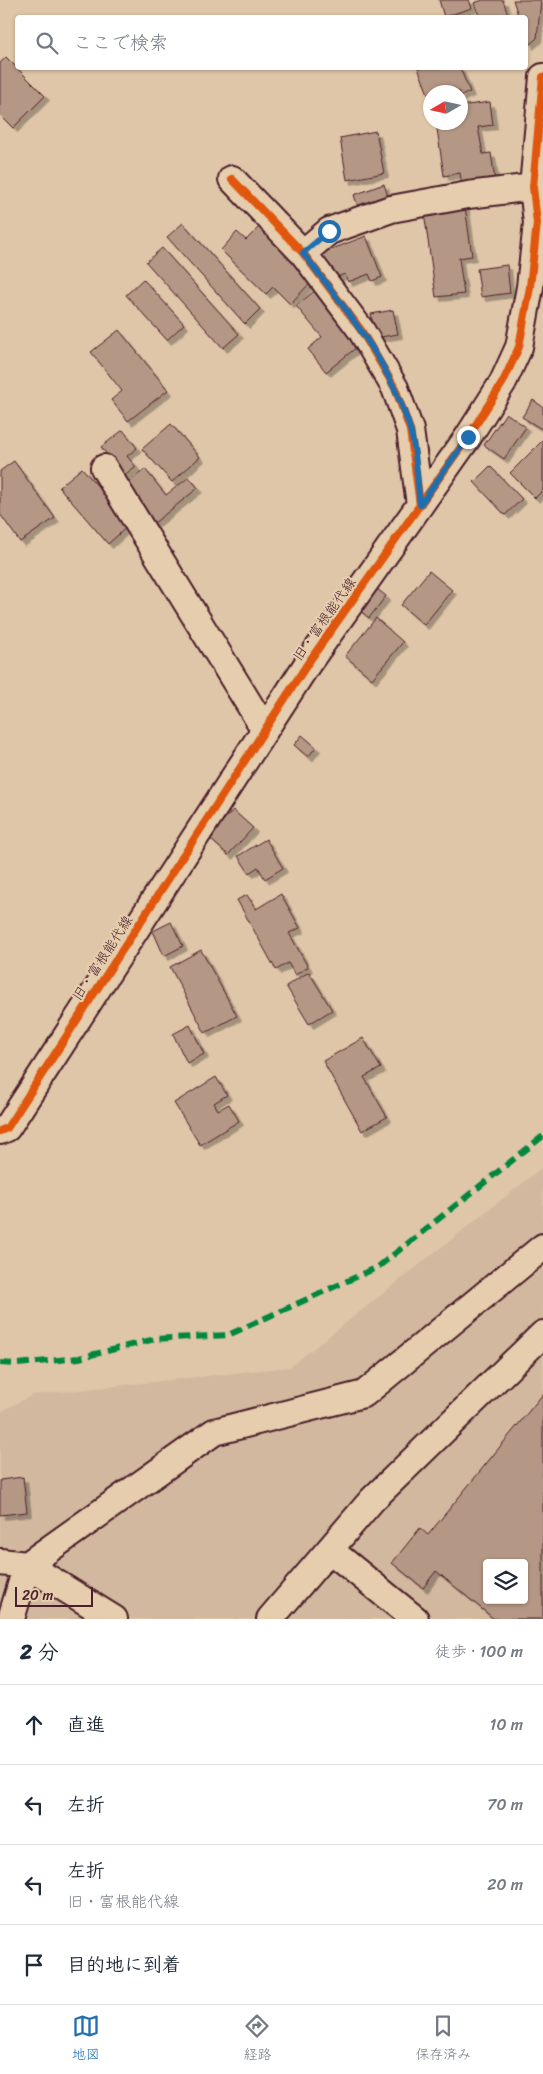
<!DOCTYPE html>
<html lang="ja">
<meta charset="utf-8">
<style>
body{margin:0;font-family:Sriracha,"Klee One",sans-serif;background:#f6f6f7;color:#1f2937}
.controls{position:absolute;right:15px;bottom:15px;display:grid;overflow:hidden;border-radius:5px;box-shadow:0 1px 4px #0004}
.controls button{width:45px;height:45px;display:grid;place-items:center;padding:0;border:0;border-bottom:1px solid #e0e1e3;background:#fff;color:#1f2937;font:25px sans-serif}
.compass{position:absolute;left:423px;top:85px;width:45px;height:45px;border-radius:50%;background:#fff;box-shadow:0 1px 4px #0004;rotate:261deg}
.scale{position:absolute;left:15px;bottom:12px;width:78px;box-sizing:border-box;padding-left:5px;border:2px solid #4a1f2b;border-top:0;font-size:14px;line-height:18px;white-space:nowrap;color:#4a1f2b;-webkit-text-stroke:4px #e5cdad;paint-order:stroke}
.stop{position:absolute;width:15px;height:15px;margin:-11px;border:4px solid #1f6fb2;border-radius:50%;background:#fff}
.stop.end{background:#1f6fb2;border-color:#fff;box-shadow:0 1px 5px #0008}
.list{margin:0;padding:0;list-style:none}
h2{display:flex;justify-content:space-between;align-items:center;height:65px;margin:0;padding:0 20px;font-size:21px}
h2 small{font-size:16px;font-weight:400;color:#747a83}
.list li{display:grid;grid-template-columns:32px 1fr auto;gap:15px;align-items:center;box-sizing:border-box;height:80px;padding:0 20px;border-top:1px solid #e0e1e3}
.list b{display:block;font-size:19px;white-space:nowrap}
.list p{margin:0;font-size:16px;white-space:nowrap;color:#747a83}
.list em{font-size:16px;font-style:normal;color:#747a83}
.icon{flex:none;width:28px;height:28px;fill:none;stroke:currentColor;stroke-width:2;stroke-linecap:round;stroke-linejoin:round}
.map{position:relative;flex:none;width:543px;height:1619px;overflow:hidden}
.search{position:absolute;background:#fff;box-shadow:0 1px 4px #0004;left:15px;right:15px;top:15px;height:55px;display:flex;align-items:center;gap:12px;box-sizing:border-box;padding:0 18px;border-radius:5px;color:#747a83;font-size:19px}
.sheet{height:385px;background:#fff}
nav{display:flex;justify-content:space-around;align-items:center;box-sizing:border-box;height:70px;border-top:1px solid #e0e1e3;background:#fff;font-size:14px;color:#747a83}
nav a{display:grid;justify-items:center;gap:2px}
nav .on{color:#1f6fb2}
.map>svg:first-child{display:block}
.built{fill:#d2b89e;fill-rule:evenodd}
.building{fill:#b59785;stroke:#4a1f2b;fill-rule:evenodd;filter:url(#shadow)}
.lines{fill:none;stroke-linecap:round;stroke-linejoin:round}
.minor-casing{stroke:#4a1f2b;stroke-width:30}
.minor{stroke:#e5cdad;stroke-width:26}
.quiet{stroke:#00873e;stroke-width:6;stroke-dasharray:12 6;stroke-linecap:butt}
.cycleway-casing{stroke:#e5cdad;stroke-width:11}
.cycleway{stroke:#e0560e;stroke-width:8}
.route{stroke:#1f6fb2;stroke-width:6}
.labels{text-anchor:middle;stroke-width:4.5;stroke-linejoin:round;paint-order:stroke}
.street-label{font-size:14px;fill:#4a1f2b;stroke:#e5cdad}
</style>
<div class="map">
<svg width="543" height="1619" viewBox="0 0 543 1619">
<defs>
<filter id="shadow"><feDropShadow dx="4.5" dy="4.5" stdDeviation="0" flood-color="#0004"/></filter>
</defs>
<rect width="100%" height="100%" fill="#dfc6a8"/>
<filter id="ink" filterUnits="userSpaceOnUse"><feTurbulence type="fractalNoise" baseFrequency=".02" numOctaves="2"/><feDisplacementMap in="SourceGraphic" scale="10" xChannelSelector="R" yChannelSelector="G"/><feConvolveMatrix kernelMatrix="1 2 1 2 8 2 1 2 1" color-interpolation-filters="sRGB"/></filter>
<g filter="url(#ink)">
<path class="built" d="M543,1167V1619H0V1412L33,1395L290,1367ZM487,1563H524V1600H487Z"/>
<path class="building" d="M439,0H469L472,8L444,17Z
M483,0H503L509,18H480L474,3Z
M513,0H541L537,38L529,45L526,35V18H519Z
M6,57L45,96L13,128L0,115V63Z
M418,68H460L470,92L460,96V92H430V99Z
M490,102L493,125L478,127L483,154L491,153L495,180L462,185L460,173L444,176L436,122H460V106Z
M376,131L384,173L347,180L340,138Z
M384,184L390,203L360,213L354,195Z
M465,206L472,256L459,258L464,294L436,297L424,212Z
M183,223L260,309L245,324L167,237Z
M259,227L313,280L290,304L273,287L266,294L221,250L237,232L246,240Z
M366,236L382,277L372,281L369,274L348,282L345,274L329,280L319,254Z
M162,248L239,334L223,348L146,262Z
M507,265L510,293L481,297L477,269Z
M143,279L184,324L167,340L126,295Z
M318,288L362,343L326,372L308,349L322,337L296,306Z
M393,310L398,334L375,338L371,314Z
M119,330L168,390L128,421L111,400L122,391L91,352Z
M533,400L543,407V430L522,417Z
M506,413L526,427L504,459L484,445Z
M171,424L200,457L172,482L142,449Z
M123,430L137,448L127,456L136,467L124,476L101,447Z
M543,440V490L535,498L510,473Z
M14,461L55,518L20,542L0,514V471Z
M490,466L522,499L505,515L474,482Z
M82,468L130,524L108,544L59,487Z
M145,469L166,495L189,477L198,488L153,524L123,487Z
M429,571L452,590L424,625L401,605Z
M376,588L386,596L369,618L358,609Z
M376,618L403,642L372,679L345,656Z
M302,735L316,747L308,757L294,745Z
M233,810L253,828L228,855L208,837Z
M266,839L283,868L265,879L258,867L249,873L238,856Z
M281,894L300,928L289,933L308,967L295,975L288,963L276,970L237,900L247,895L256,909Z
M171,922L183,946L164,956L153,931Z
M201,950L237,1016L205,1033L170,967Z
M309,972L332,1010L309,1024L286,986Z
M190,1025L204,1054L187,1063L173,1034Z
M363,1038L381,1068L364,1077L387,1117L362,1131L323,1061Z
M216,1077L227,1095L214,1103L218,1110L229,1104L239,1121L200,1145L174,1103Z
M543,1394V1619H494L436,1571L423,1588L392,1563L420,1528L428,1535ZM487,1563H524V1600H487Z
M23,1477L27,1512L0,1515V1480Z"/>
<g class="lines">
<defs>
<path id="minor" d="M232,179L303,253L361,330L395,388L410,430L420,505
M303,253L329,231L391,209L468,195L533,187
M104,468L265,730
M0,1131L7,1128L44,1071L308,663L468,437L503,382L519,347L530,287L537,223L533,187L543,77
M330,1550L415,1619
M0,1562L27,1565L114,1619
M11,1619L27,1565L214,1432L364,1394L543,1247
M270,1619L372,1500L543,1334"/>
</defs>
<use href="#minor" class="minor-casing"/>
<use href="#minor" class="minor"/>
<path class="quiet" d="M0,1363L17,1364L79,1358L155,1339L228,1335L378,1267L543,1136"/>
<defs>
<path id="cycleway" d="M232,179L303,253L361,330L395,388L410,430L420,505
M0,1131L7,1128L44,1071L308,663L468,437L503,382L519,347L530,287L537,223L533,187L543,77"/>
</defs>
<use href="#cycleway" class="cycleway-casing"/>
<use href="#cycleway" class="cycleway"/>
</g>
</g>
<g class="lines" filter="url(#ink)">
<path class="route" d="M329,231L303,253C344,307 390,362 410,429C417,453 417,480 420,505L468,437"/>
</g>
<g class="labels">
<g class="street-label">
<text transform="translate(324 619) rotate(-55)" y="5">旧・富根能代線</text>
<text transform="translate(102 958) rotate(-57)" y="5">旧・富根能代線</text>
</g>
</g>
</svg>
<div class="controls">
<button><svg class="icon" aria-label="layers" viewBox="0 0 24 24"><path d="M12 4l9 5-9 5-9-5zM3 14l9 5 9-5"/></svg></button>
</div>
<svg class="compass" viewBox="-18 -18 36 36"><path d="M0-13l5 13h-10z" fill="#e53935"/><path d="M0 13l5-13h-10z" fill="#747a83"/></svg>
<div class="scale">20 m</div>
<div class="stop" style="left:329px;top:231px"></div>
<div class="stop end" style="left:468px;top:437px"></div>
<div class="search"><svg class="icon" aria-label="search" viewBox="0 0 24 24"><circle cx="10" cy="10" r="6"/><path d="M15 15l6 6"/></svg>ここで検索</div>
</div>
<section class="sheet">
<h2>2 分<small>徒歩 · 100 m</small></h2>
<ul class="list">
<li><svg class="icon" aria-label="ahead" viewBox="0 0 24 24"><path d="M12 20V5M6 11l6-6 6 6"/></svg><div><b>直進</b></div><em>10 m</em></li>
<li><svg class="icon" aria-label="left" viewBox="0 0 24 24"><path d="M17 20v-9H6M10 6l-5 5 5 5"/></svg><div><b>左折</b></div><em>70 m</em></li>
<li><svg class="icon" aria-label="left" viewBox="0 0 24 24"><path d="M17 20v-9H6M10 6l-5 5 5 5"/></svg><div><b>左折</b><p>旧・富根能代線</p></div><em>20 m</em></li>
<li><svg class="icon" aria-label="arrive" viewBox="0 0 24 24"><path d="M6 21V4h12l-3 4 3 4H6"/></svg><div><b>目的地に到着</b></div></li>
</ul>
</section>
<nav>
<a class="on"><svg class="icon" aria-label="map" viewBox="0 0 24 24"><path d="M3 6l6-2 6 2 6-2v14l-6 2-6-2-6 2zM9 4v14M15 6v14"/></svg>地図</a>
<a><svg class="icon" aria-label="directions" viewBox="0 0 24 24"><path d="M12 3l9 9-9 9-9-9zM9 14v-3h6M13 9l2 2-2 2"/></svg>経路</a>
<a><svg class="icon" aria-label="saved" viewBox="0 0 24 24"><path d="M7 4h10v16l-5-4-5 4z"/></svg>保存済み</a>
</nav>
